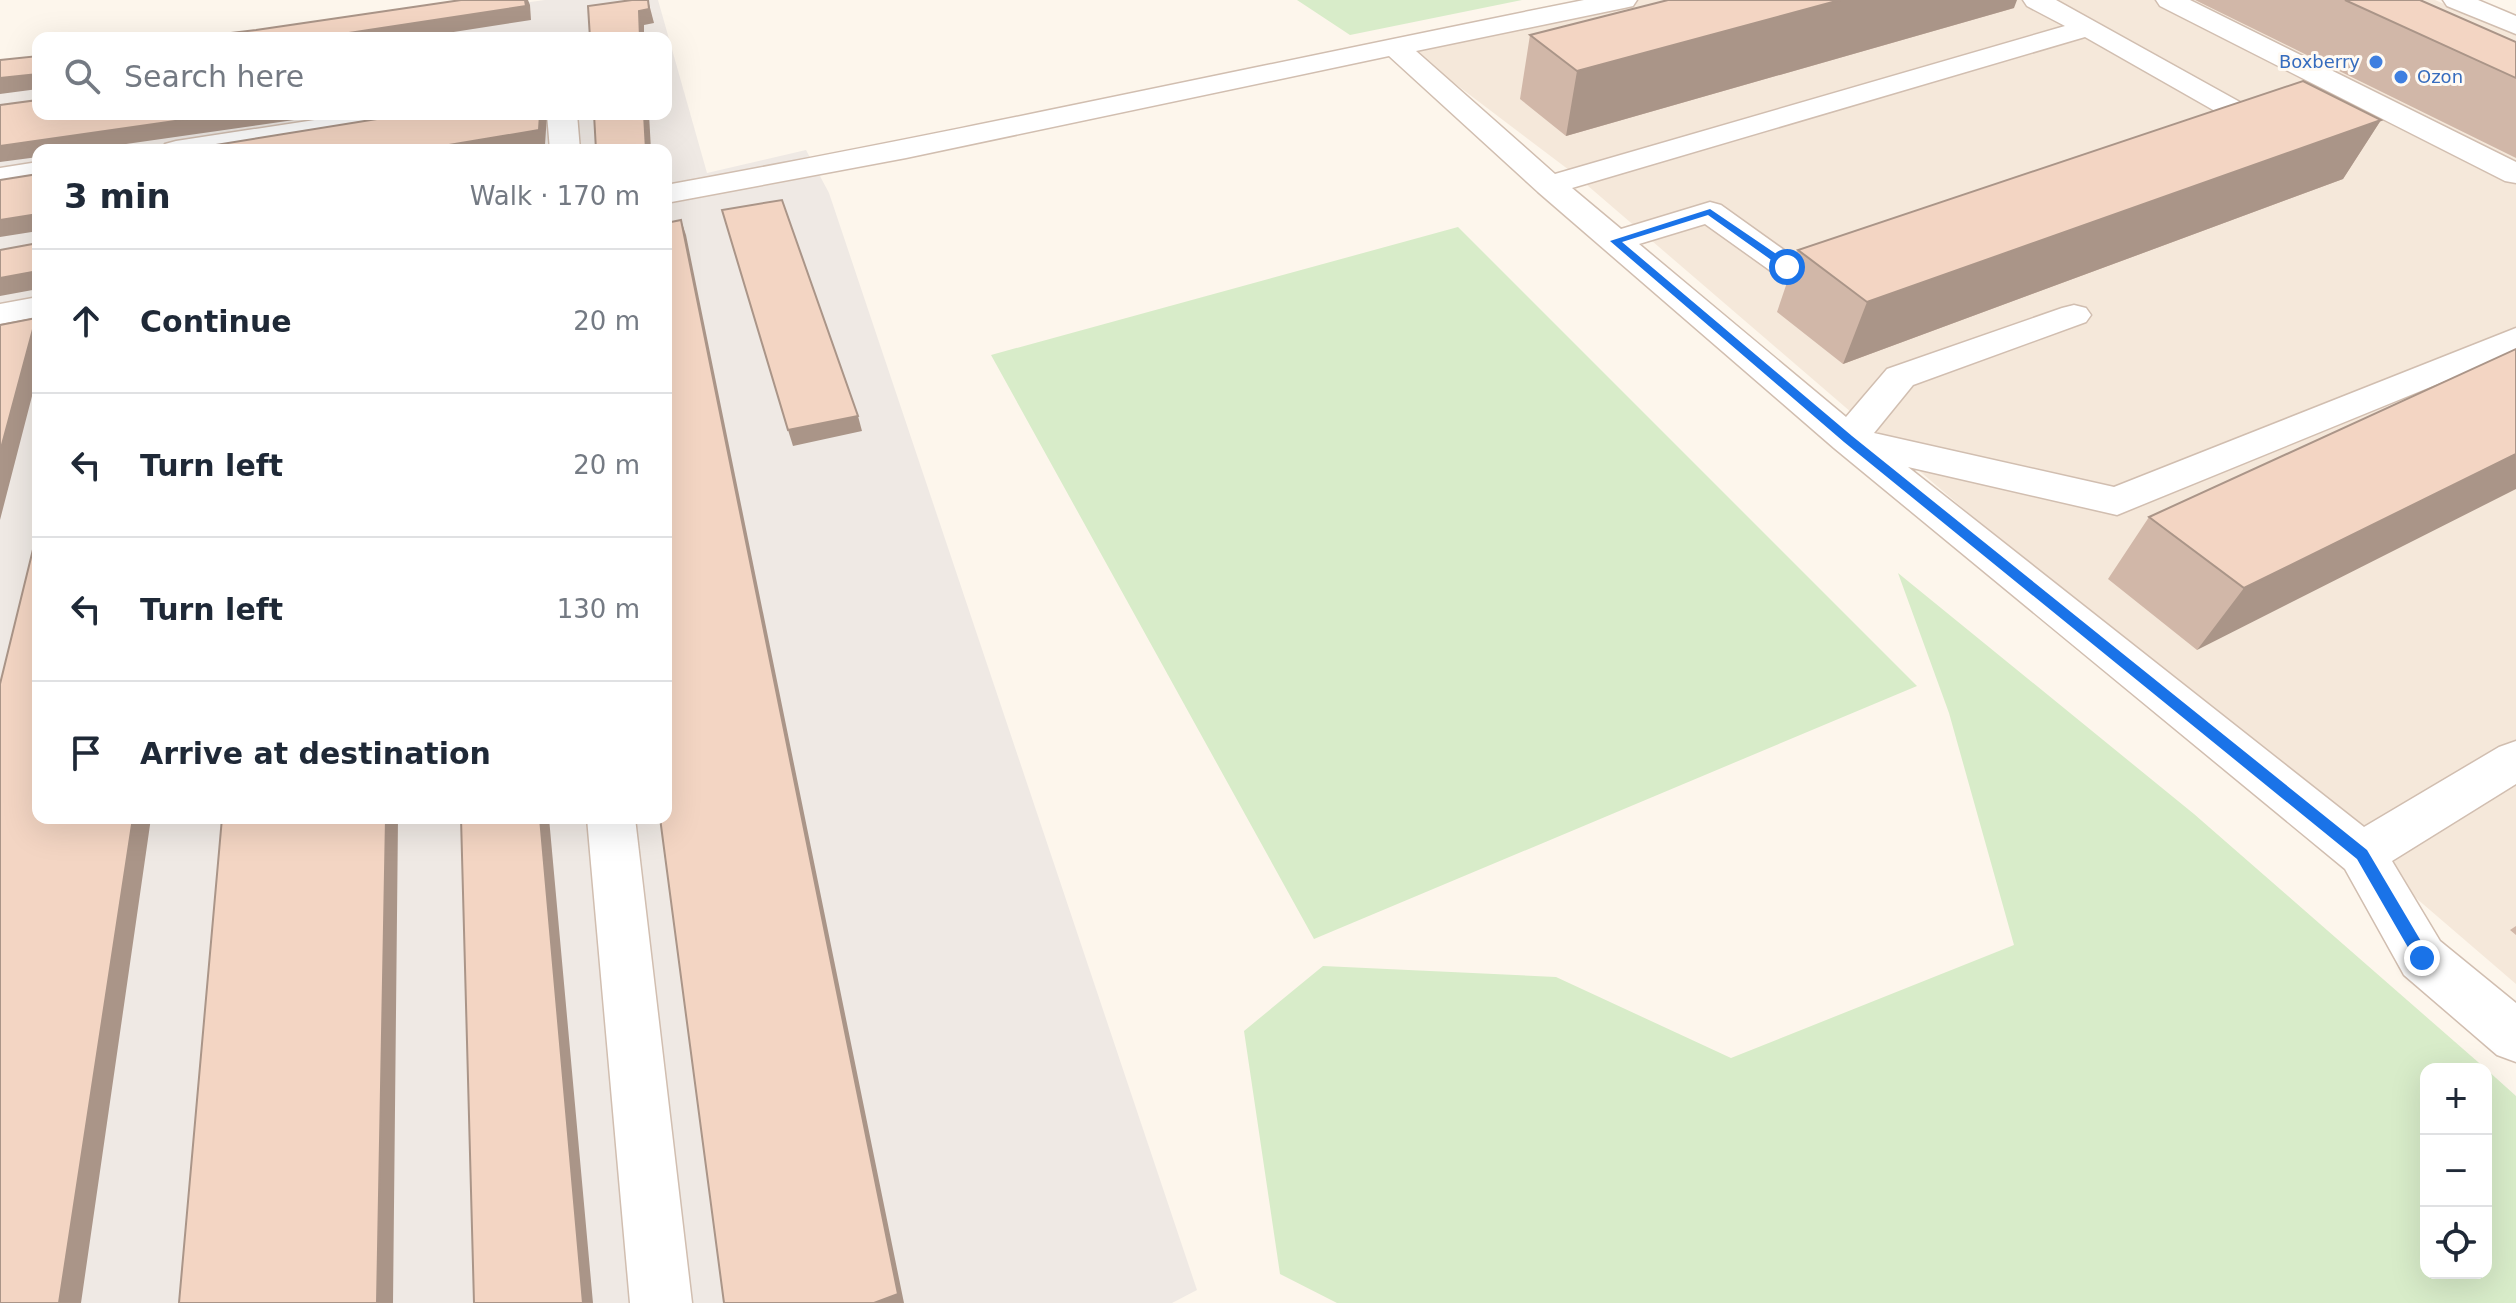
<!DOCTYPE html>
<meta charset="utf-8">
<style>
body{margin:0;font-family:"DejaVu Sans",sans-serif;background:#f6f6f7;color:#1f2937}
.controls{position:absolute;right:24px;bottom:24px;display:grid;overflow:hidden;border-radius:16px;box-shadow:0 8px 32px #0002}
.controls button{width:72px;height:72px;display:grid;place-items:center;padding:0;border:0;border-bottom:2px solid #e0e1e3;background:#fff;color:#1f2937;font:40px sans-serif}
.stop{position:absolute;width:24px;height:24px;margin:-18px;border:6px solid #1a73e8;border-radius:50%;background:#fff}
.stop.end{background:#1a73e8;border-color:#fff;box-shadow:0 2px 8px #0008}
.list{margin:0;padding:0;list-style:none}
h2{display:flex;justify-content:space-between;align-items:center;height:104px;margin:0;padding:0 32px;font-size:34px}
h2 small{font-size:26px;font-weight:400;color:#747a83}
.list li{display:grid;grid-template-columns:52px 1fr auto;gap:24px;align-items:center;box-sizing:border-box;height:144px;padding:0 32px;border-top:2px solid #e0e1e3}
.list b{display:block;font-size:30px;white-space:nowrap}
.list em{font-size:26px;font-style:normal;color:#747a83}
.icon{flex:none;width:44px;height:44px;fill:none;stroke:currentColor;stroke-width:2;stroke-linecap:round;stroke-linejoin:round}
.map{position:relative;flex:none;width:2516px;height:1303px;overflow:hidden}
.search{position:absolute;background:#fff;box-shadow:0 8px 32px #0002;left:32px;top:32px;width:640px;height:88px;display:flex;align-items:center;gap:20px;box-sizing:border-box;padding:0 28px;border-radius:16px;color:#747a83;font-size:30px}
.panel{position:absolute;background:#fff;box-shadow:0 8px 32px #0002;left:32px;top:144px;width:640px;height:680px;border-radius:16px}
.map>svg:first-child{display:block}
.residential{fill:#f5e8da}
.industrial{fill:#efe9e4;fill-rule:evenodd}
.green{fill:#d8ecc9}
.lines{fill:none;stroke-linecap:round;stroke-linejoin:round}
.minor-casing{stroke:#d1beb0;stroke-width:3}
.minor{fill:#fff;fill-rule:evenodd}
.wall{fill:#d1b7a8}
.shaded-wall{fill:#aa9588}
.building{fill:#f3d5c3;stroke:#aa9588;stroke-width:2}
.route{fill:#1a73e8}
.shop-dot{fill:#3f7fe0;stroke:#fffaf3;stroke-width:3}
.labels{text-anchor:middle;stroke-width:6;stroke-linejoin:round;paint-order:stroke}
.far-shop-label{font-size:18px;fill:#366cbe;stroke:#fffaf3;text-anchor:end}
</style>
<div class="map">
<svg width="2516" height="1303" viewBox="0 0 2516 1303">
<rect width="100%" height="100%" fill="#fdf6ec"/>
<path class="residential" d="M1621,0H2435L2516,35V984L1573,173L1408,48Z"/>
<path class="industrial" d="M545,0H658L707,173L806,150L829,193L1197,1290L1172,1303H0V74L38,69V114H666V38H266ZM38,150H666V818H38Z"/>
<path class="green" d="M1297,0H1522L1350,35Z
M1458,227L1917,686L1314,939L991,355Z
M1898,573L2194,814L2486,1069H2426V1273H2486V1069L2516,1096V1303H1337L1280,1274L1244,1031L1323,966L1556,977L1731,1058L2014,945L1949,713Z"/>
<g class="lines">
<defs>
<path id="minor" d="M1584,0H1637L1633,6L1624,8L1416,51L1555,174L2065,26L2027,6L2023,0H2056L2256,111L2261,117C2251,131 2216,139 2199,135L2195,129L2199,123L2222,115L2085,37L1572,188L1621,229L1710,202L1721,205L1791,255L1848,237L1860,240L1865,247L1860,254L1787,277L1775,274L1705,224L1639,244L1846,417L1887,369L2062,308L2074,305L2086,308L2091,315L2086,322L1913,385L1874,433L2114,487L2516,328V352L2117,515L1908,467L2364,827L2499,747L2516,741V784L2392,861L2440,941L2516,1003V1062L2497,1055L2404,975L2345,869L1834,448L1538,192L1389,56L906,158L666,203V185C974,129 1279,61 1584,0Z
M2156,0H2190L2516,162V183L2505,181L2160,6Z
M2443,0H2478L2516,16V34L2447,6Z
M354,114H428L423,120L413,123L236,150H161L165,144L176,141Z
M547,114H577L580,150H550Z
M38,162V180L0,186V168Z
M38,297V317L0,324V304Z
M587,818H635L692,1303H630Z"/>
</defs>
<use href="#minor" class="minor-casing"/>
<use href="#minor" class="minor"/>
</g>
<path class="wall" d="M2195,0H2420L2516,42V158Z
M2014,8L1566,136L1520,99L1530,35Z
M2381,120L2343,179L1843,364L1777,312L1798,250Z
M2516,349L2197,650L2108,579L2149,517Z
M2516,926V935L2510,930Z"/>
<path class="shaded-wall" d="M525,0H528L530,5L531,20L415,38H316Z
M648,0L654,23L644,25V38H640L639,11Z
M1840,0H2017L2014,8L1566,136L1577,71Z
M38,74V89L0,94V78Z
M224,114H336L84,150H38V157L0,162V146Z
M540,114H547L545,145L514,150H419Z
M644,114H649L651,150H646Z
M2381,120L2343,179L1843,364L1867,302Z
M38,214V231L0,237V220Z
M681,220L686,235L904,1303H874Z
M38,271V289L0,296V278Z
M36,318L38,320V373L0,520V452Z
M858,416L862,431L793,446L788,430Z
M2516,454V489L2197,650L2244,588Z
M133,818H151L81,1303H59Z
M386,818H398L393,1303H377Z
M540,818H549L593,1303H583Z"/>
<path class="building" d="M461,0H525L526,6L316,38H189L256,30Z
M632,0H648L649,9L639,11L640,38H590L588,6Z
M1668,0H1840L1577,71L1530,35Z
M2345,0H2420L2516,42V78Z
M38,56V74L0,78V60Z
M2303,81L2381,120L1867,302L1798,250Z
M38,100V114H224L0,146V105Z
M408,114H540L539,130L419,150H185Z
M594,114H644L646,150H596Z
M38,174V214L0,220V180Z
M782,200L858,416L788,430L722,210Z
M681,220L898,1294L874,1303H724L660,818H666V223Z
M38,243V271L0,278V250Z
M36,318L0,452V325Z
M2516,349V454L2244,588L2149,517Z
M38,529V818H133L59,1303H0V684Z
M222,818H386L377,1303H179Z
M461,818H540L583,1303H474Z"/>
<path class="route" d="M1710,209L1791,264V269H1784L1708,215L1622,242L1852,436L2367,850L2428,953V963H2417L2357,859L1844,442L1610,241Z"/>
<g class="shop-dot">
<circle cx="2376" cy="62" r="8"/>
<circle cx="2401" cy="77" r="8"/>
</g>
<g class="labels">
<g class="far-shop-label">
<text x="2360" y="68">Boxberry</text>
<text x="2417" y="83" text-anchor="start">Ozon</text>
</g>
</g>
</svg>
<div class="controls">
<button>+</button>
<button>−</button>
<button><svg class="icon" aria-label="locate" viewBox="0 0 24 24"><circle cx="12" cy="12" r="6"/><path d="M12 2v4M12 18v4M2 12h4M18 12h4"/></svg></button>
</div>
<div class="stop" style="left:1787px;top:267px"></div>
<div class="stop end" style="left:2422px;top:958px"></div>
<div class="search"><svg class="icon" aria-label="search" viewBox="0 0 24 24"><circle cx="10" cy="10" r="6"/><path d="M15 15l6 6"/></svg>Search here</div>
<section class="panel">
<h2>3 min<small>Walk · 170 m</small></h2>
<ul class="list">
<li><svg class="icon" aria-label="ahead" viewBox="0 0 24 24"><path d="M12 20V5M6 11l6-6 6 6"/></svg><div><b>Continue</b></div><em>20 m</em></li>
<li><svg class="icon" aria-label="left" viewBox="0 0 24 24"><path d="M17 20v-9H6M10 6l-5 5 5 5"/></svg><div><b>Turn left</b></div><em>20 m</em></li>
<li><svg class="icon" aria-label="left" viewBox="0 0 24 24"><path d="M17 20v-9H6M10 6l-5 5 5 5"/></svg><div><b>Turn left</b></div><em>130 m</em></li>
<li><svg class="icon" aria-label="arrive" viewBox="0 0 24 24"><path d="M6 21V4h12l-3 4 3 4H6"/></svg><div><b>Arrive at destination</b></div></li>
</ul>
</section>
</div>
